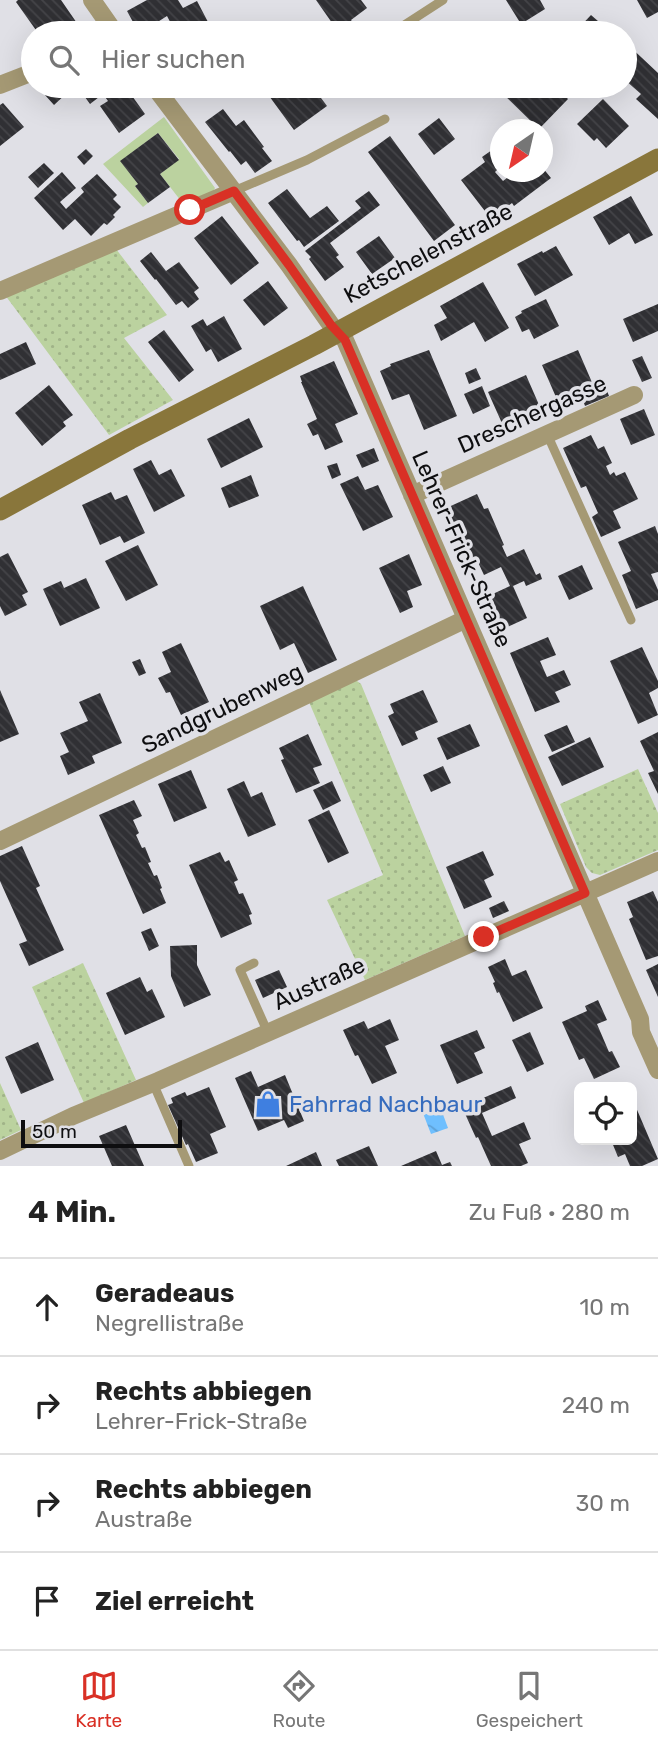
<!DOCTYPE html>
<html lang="de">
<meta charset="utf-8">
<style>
body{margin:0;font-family:Rubik,sans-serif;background:#f2f2f2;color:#222}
.controls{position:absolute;right:21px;bottom:21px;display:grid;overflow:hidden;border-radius:10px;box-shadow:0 7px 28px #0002}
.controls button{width:63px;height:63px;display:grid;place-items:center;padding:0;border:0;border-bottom:2px solid #e0e0e0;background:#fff;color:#222;font:35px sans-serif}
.compass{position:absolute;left:490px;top:119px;width:63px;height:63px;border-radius:50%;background:#fff;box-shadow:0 7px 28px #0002;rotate:214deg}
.scale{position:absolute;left:21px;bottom:18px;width:161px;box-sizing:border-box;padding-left:7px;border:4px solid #0e0e10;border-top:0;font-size:19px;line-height:24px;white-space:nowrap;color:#0e0e10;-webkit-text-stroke:5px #e0e0e6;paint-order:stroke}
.stop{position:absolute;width:21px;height:21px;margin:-16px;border:5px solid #d93025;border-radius:50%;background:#fff}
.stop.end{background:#d93025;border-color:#fff;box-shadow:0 2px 7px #0008}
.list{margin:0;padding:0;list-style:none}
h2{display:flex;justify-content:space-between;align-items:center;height:91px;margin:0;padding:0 28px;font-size:30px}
h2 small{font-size:23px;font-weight:400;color:#767676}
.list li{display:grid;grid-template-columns:46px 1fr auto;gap:21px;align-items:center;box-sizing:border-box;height:98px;padding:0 28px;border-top:2px solid #e0e0e0}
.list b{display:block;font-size:26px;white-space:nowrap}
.list p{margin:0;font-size:23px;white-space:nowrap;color:#767676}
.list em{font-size:23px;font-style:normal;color:#767676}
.icon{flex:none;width:38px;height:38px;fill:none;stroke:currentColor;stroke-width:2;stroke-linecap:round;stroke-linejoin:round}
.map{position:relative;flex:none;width:658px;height:1166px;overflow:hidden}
.search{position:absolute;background:#fff;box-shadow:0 7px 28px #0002;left:21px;right:21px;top:21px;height:77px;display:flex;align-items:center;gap:18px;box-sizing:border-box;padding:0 24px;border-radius:38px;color:#767676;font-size:26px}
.sheet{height:483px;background:#fff}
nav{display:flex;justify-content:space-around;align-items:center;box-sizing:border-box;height:98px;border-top:2px solid #e0e0e0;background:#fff;font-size:19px;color:#767676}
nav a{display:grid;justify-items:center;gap:4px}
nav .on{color:#d93025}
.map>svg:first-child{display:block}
.grass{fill:url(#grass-dots)}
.garden{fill:#bbd29f}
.water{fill:url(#water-waves)}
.building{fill:url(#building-back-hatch)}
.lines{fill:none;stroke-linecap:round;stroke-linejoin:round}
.lane{stroke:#a59974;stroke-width:9}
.street{stroke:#a59974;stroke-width:18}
.secondary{stroke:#89763b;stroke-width:21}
.route{stroke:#d93025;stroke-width:9}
.labels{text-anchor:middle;stroke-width:7;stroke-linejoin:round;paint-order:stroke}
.street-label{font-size:23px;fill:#0e0e10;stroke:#e0e0e6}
.shop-label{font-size:23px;fill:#366cbe;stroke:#e0e0e6;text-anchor:start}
</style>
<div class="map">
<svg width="658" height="1166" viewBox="0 0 658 1166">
<defs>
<pattern id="grass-dots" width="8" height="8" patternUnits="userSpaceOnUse" patternTransform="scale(1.75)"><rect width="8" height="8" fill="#bbd29f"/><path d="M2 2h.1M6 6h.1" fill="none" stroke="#a0b388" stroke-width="1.8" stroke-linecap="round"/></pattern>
<pattern id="water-waves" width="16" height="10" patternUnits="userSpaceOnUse" patternTransform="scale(1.75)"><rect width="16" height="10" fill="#6fbffe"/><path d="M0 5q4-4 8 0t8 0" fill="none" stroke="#5fa3d9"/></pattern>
<pattern id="building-back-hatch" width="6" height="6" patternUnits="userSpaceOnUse" patternTransform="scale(1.75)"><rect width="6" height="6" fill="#303034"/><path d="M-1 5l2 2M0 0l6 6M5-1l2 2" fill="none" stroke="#444448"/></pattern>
</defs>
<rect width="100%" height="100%" fill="#e0e0e6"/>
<path class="grass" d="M116,249L167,315L124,338L173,400L109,435L5,295Z
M352,681H357L361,684L465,936L365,980L327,900L383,875L309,702Z
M638,769L658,813V850L600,875L592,873L586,867L560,804Z
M83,963L136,1080L84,1103L32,987Z
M0,1083L21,1130L0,1140Z"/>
<path class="garden" d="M164,117L215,188L212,193L186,204L181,201L160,174L179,159L158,133L121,161L138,184L135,186L148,203L143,207L103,164Z"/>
<path class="water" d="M438,1101L448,1128L431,1134L421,1108Z"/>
<path class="building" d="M18,0H61L81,29L75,33H38L16,2Z
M147,0H178L183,8L197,1L208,22L187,33H176L167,16L156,23L161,33H139L127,11Z
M316,0H361L367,8L351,20L359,32L357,33H343L339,28L337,30Z
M506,0H540L545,9L521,24Z
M637,0H658V12L647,18Z
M591,15L612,33H574Z
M625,42L658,73V119L636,99L641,94L625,80Z
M53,86H62L68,92L54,105L44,94Z
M77,86H125L145,114L119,133L100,106L108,101L103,94L90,104Z
M268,86H312L327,106L294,130L264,89Z
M495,86H526L528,88L531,86H555L568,99L539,129Z
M603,99L629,126L606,148L597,138L594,141L577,124Z
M3,103L24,127L0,146V105Z
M223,109L236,126L244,120L264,147L262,148L272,161L255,173L246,161L241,165L230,151L229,152L205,122Z
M439,118L455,139L434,155L418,134Z
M158,133L179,160L160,174L170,187L148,203L135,186L138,184L120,161Z
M390,136L455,225L434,241L368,152Z
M86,149L93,156L84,165L77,157Z
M492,150L500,161V167L495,172L503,181L513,173L512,172H542V167L551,178L514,206L512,203L491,219L461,180L485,162L482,157Z
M44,163L54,173L38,188L28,177Z
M62,172L76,188L60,202L66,209L84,192L81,188L97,174L117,195L113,199L121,207L113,215L115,217L107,225L104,223L91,236L75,219L63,230L34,198Z
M287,189L310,218L327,206L339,221L304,247L299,240L297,241L268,203Z
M369,191L380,205L330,243L339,255L336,257L344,267L325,281L309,259L311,257L305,251L361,208L355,201Z
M631,196L653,235L635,244L629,233L609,245L593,217Z
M222,216L259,263L231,285L194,238Z
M379,236L395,258L372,274L356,252Z
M556,246L573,275L535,296L517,264L542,251L543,253Z
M151,252L166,271L179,262L199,288L194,292L199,299L188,308L182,301L176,305L156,279L155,280L140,261Z
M268,281L288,308L264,326L243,300Z
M483,282L509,328L485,342L474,322L441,341L434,325L447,318L440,306Z
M546,299L559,326L534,339L529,329L522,332L515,317L522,313L521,311Z
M658,304V331L633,342L623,319Z
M224,316L242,349L218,362L211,349L206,352L191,326L203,319L207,326Z
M164,330L194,370L179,382L148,342Z
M26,342L36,364L0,380V354Z
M429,350L457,416L424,430L409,394L392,400L380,371L391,366L390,364Z
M578,350L594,387L604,383L609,396L585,406L581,395L559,404L542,365Z
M642,356L652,378L642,382L632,360Z
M334,361L358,414L335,424L343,442L325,450L318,434L313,436L307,424L317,419L301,382H302L300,376Z
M476,368L481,379L469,384L465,373Z
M526,375L543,414L505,430L488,392Z
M49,385L73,415L63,422L66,426L42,446L15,413Z
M482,386L490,406L473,414L464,394Z
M644,409L655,435L631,445L620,419Z
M249,418L263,447L221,468L207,439Z
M591,435L598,449L604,446L612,463L606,466L610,475L614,472L616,476L625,472L638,499L613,511L621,528L601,537L592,517L598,513L586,486L581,488L563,448Z
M374,448L379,461L362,468L356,455Z
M151,460L159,475L171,469L185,496L154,512L133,469Z
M337,463L341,475L332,479L327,466Z
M251,475L259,496L229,508L221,488Z
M358,476L365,490L378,485L393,517L363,531L340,484Z
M111,492L115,500L127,495L145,533L124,543L120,536L100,545L82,505Z
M477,494L484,509L488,508L504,545L502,546L507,557L524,549L536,575L540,573L542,579L526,586L524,581L513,586L527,618L497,632L482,599L510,586L501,567L484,575L476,558L466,562L442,510Z
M655,526L658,534V572L651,574L658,590V600L636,609L622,575L631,571L618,542Z
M138,545L158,585L126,601L105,561Z
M8,553L28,592L22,595L27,605L5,616L0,606V557Z
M409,554L422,585L407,591L413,607L400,613L379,568Z
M582,565L593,589L569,600L558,576Z
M86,578L100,608L60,626L43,589L61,581L64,588Z
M303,586L337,660L308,673L294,643L280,650L260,606Z
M548,637L556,655L540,661L547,677L564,670L571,685L555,692L560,702L535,712L510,653Z
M181,643L209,702L181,715L170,692L166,693L158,678L171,672L162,652Z
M642,647L658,681V688L649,693L658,715L638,724L610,661Z
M140,659L146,673L139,676L132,662Z
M0,690L19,734L0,742Z
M423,690L438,722L415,732L418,739L402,746L388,716L394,713L390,704Z
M100,693L122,743L92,756L95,763L68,775L60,756L69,752L60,733L88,721L79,702Z
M470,724L480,746L447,760L437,738Z
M567,725L575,742L552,752L544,735Z
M658,732V794L648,773L654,771L640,741Z
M308,734L322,765L313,768L320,783L296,793L281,760L284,759L279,748Z
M590,737L604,767L562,786L548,757Z
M443,766L451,783L431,792L423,775Z
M191,770L207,808L174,822L158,784Z
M244,781L251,797L262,792L276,825L248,837L227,789Z
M332,781L341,801L323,810L313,790Z
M134,800L142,816L133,820L139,833L136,835L142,848L145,847L151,862L148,863L154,876L157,875L162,888L160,889L166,903L143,914L99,815Z
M329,810L349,853L328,863L308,820Z
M22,846L40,886L36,888L64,950L29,966L19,944L27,941L0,881V856Z
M483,851L494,875L484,880L492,897L464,909L446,867Z
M220,852L225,862L229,860L238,880L234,882L239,894L243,893L252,914L249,915L252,924L221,938L189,865Z
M653,891L658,902V956L646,960L629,919L633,917L627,902Z
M504,901L509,911L493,918L489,908Z
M151,928L159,946L149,951L141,932Z
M197,945V965L211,995L184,1007L171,976L170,946Z
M505,959L512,976L526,970L543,1008L513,1022L499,992L497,993L493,983L495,982L488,967Z
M658,964V997L646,970Z
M279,970L287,987L263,998L255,980Z
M140,977L147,992L152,989L165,1017L125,1035L106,993Z
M598,1000L607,1020L597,1024L609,1052L612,1051L620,1067L594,1079L584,1058L579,1060L562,1022L587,1011L585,1006Z
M390,1019L399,1040L385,1046L397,1073L372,1084L358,1055L355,1056L343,1030L364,1021L368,1029Z
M477,1030L485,1048L474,1053L483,1073L457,1084L440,1045Z
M530,1032L544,1064L527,1072L512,1040Z
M38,1042L54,1080L21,1094L5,1057Z
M251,1071L258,1087L285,1075L304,1121L288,1128L284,1120L258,1131L235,1078Z
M511,1086L516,1098L482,1113L492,1136L524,1122L531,1139L519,1144L528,1163L521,1166H491L478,1137L476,1138L462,1107Z
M209,1087L226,1127L210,1134L218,1153L196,1162L188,1144L186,1145L168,1105L173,1103L171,1098L185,1092L187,1096Z
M632,1098L658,1159L642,1166H630L625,1154L618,1157L611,1140H632Z
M126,1125L144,1166H112L99,1136Z
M369,1146L378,1166H339L336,1160Z
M436,1151L442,1165L450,1162L452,1166H401Z
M316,1152L322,1166H286Z"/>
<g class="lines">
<path class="lane" d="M392,33L443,0
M234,191L307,160L385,119
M547,434L631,620
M254,963L240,970L268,1033
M153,1083L189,1166"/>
<path class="street" d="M92,0L115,33
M0,85L33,72
M154,86L289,265L331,325L345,340L640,1019L641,1032L658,1070
M0,291L234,191
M412,495L634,395
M0,841L466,619
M0,1151L73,1116L158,1081L658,861"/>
<path class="secondary" d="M0,510L130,439L314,345L658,159"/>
</g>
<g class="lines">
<path class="route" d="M190,210L234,191L289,265L331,325L345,340L585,893L484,937"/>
</g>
<defs>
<symbol id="shop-bare" viewBox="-9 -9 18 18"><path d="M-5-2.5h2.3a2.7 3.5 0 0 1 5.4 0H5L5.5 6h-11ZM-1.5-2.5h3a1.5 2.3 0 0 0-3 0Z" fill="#3f7fe0" stroke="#e0e0e6" stroke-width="2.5" paint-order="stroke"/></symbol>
</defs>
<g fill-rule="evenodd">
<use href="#shop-bare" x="249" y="1085" width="38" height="38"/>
</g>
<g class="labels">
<g class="street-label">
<text transform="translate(428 253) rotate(-28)" y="8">Ketschelenstraße</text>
<text transform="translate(532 414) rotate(-24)" y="8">Dreschergasse</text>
<text transform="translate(462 549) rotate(66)" y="8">Lehrer-Frick-Straße</text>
<text transform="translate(222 708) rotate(-26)" y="8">Sandgrubenweg</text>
<text transform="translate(319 983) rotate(-24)" y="8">Austraße</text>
</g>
<g class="shop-label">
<text x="289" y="1112">Fahrrad Nachbaur</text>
</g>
</g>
</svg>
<div class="controls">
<button><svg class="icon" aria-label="locate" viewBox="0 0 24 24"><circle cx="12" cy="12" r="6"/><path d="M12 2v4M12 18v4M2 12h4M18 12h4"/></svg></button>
</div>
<svg class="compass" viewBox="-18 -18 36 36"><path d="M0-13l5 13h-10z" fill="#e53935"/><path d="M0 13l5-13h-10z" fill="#767676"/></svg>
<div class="scale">50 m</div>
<div class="stop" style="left:190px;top:210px"></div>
<div class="stop end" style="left:484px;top:937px"></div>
<div class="search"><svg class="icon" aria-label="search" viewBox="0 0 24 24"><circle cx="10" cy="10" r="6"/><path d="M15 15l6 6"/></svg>Hier suchen</div>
</div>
<section class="sheet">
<h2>4 Min.<small>Zu Fuß · 280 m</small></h2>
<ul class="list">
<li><svg class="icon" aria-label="ahead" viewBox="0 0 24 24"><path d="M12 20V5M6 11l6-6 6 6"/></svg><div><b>Geradeaus</b><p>Negrellistraße</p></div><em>10 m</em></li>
<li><svg class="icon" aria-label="right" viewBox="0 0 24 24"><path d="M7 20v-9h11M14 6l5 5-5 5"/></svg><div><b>Rechts abbiegen</b><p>Lehrer-Frick-Straße</p></div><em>240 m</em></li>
<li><svg class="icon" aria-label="right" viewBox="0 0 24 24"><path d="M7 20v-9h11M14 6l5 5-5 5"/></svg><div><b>Rechts abbiegen</b><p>Austraße</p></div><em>30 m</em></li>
<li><svg class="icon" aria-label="arrive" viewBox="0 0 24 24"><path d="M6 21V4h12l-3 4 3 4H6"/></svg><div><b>Ziel erreicht</b></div></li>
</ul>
</section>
<nav>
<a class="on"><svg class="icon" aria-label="map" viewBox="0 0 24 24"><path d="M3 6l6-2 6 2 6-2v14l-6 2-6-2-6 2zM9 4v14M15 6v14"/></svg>Karte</a>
<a><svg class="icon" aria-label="directions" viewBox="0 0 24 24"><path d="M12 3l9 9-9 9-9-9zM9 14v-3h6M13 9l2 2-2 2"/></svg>Route</a>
<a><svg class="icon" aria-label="saved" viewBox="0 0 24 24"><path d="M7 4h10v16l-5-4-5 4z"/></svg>Gespeichert</a>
</nav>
